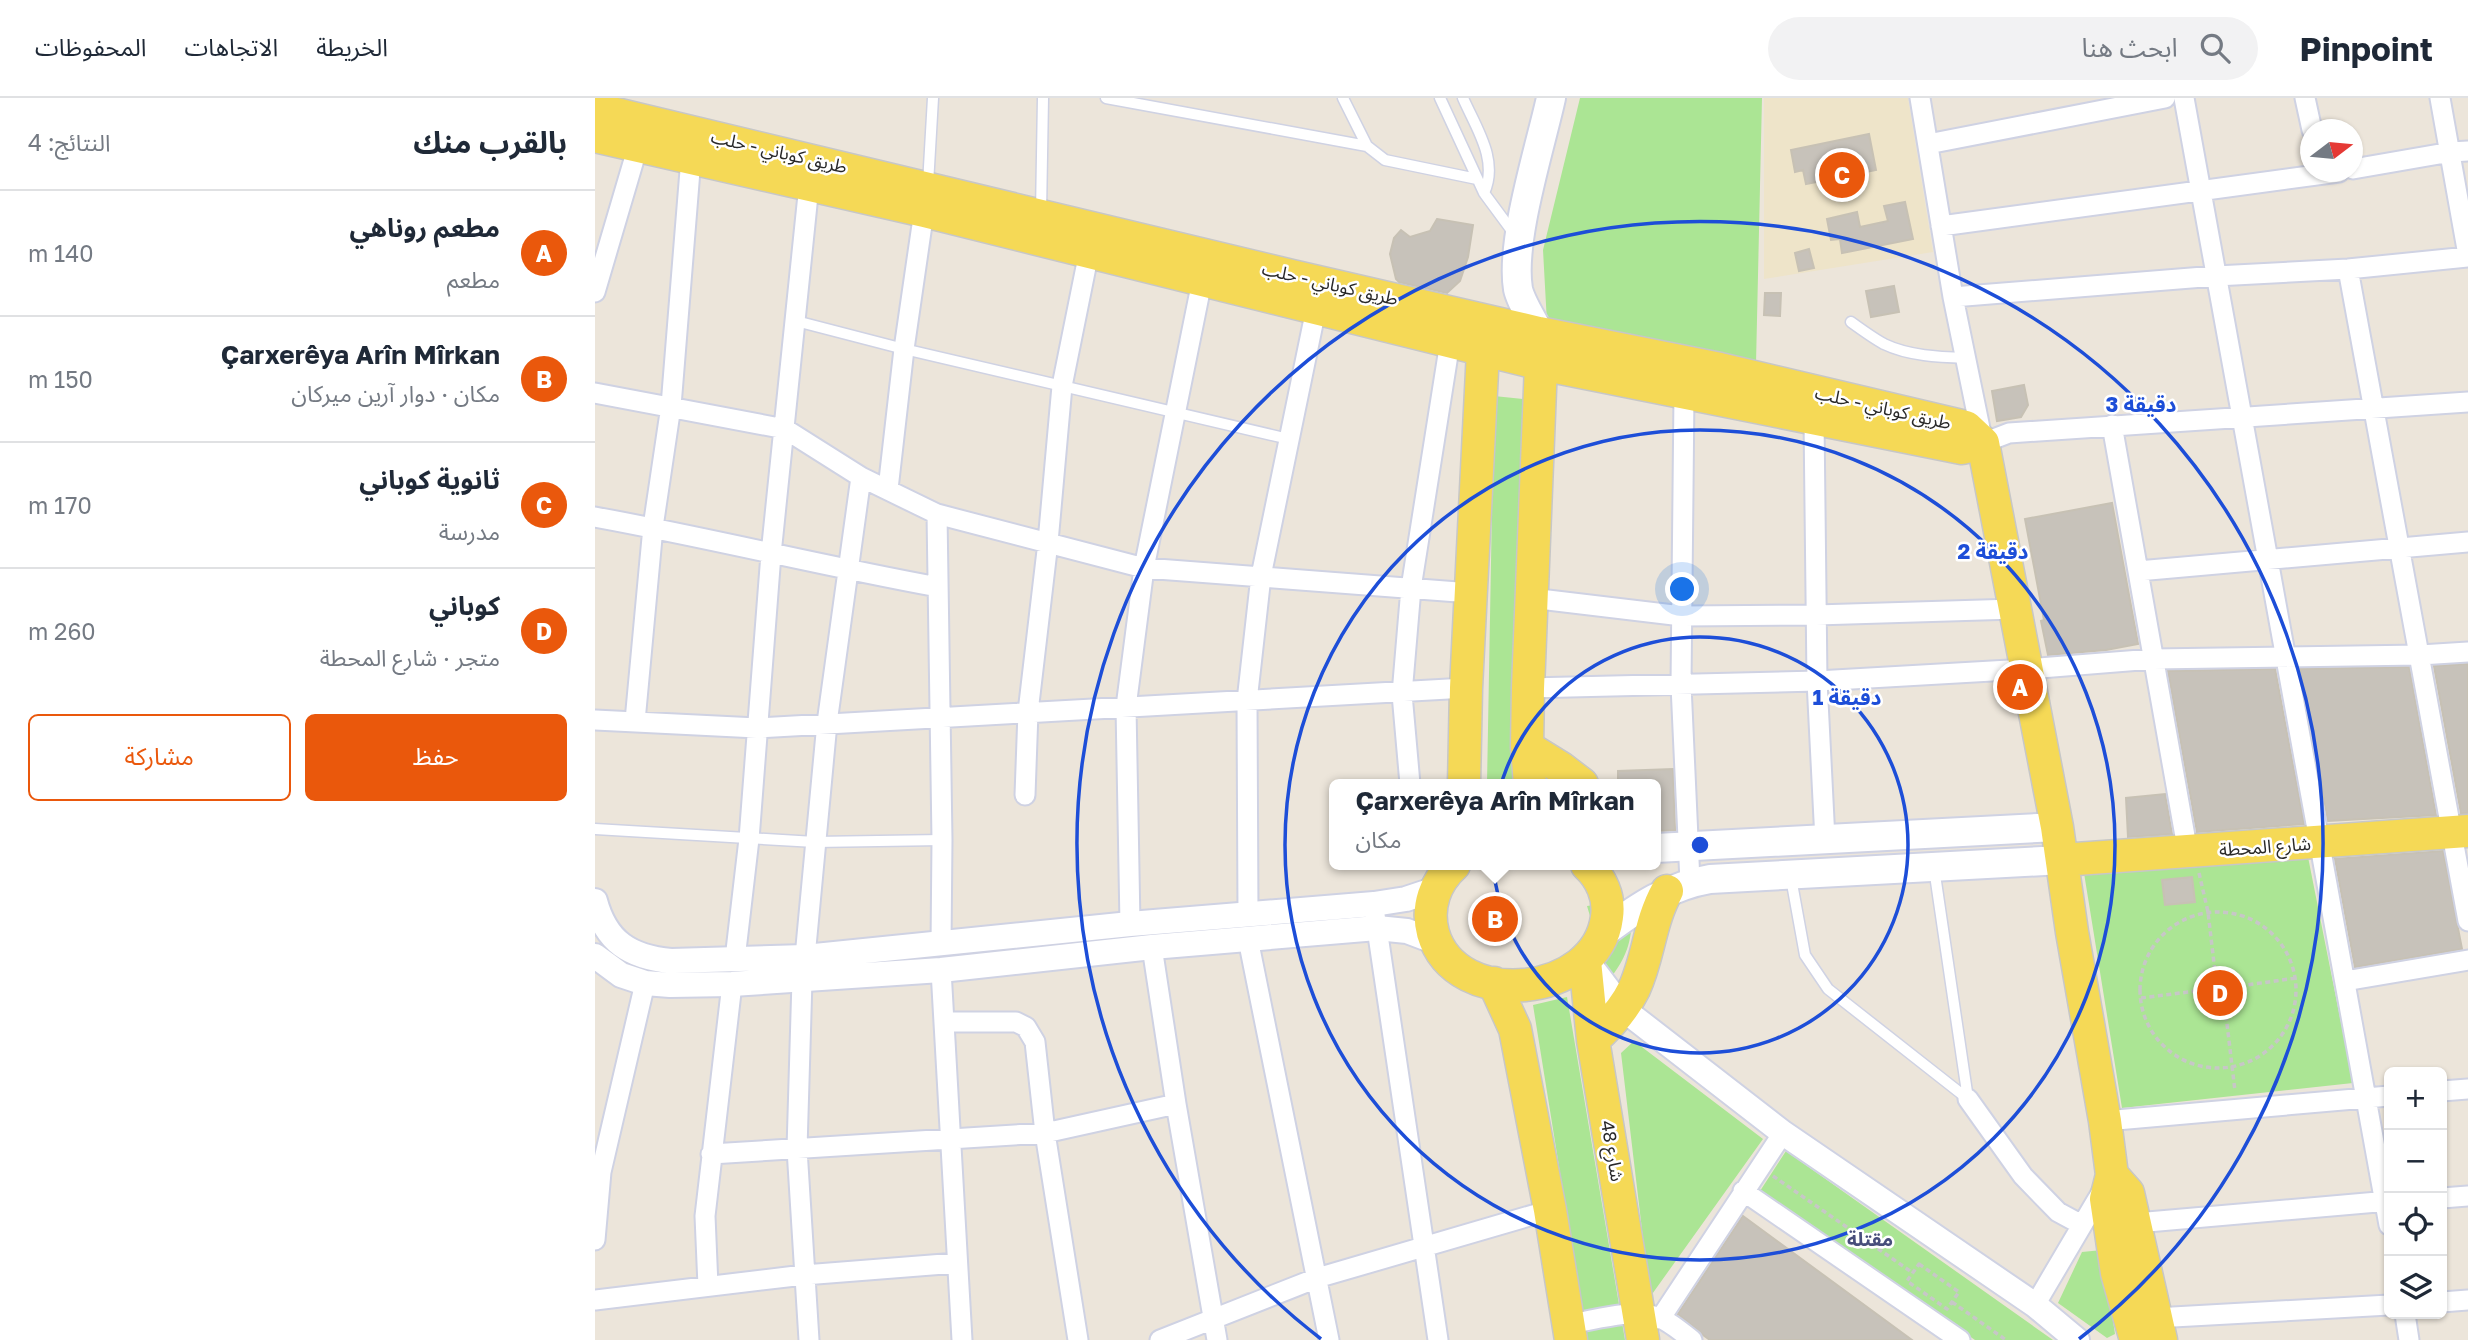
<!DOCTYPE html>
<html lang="ar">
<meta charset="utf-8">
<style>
body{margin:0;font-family:"Golos Text","Noto Sans Arabic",sans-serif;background:#f2f2f3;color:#1f2937;direction:rtl}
.controls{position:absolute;right:21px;bottom:21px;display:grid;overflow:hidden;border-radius:10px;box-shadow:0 2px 5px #0004}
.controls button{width:63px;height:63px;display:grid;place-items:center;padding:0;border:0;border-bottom:2px solid #e0e1e3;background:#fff;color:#1f2937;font:35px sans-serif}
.compass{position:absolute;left:1705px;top:21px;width:63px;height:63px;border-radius:50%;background:#fff;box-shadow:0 2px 5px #0004;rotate:74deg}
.you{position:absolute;left:1088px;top:492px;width:24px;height:24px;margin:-18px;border:5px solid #fff;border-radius:50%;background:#1a73e8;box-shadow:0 0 0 10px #1a73e833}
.badge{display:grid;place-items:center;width:46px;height:46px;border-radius:50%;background:#ea580c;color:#fff;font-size:23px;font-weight:700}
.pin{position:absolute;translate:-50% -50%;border:4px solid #fff;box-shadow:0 2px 7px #0006}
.popup{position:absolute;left:734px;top:681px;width:332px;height:91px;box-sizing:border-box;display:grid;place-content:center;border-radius:10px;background:#fff;filter:drop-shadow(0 2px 5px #0005);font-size:23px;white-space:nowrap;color:#747a83}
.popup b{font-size:26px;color:#1f2937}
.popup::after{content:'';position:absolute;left:50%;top:100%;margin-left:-14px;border:14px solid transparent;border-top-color:#fff}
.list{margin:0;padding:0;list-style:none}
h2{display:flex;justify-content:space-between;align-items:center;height:91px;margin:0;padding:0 28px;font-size:30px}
h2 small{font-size:23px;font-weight:400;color:#747a83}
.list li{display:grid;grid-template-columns:46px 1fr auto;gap:21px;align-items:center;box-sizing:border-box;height:126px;padding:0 28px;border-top:2px solid #e0e1e3}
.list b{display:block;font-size:26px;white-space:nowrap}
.list p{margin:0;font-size:23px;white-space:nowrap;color:#747a83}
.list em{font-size:23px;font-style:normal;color:#747a83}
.actions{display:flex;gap:14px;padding:21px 28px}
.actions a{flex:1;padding:16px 0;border:2px solid #ea580c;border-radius:10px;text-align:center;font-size:24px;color:#ea580c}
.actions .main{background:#ea580c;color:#fff}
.icon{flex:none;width:38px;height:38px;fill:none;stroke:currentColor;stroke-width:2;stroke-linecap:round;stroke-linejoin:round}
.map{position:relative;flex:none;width:1873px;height:1242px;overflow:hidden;direction:ltr}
header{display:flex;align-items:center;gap:42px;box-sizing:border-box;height:98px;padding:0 35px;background:#fff;border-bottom:2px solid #e0e1e3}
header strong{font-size:33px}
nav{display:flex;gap:38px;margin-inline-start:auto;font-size:24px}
.search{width:490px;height:63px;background:#f2f2f3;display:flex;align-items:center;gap:18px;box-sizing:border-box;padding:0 24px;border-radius:38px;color:#747a83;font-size:26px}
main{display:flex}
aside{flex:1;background:#fff}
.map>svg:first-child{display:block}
.education{fill:#eee4c9}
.green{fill:#abe594}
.building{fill:#c7c2ba;stroke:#c7c1b4;stroke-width:2}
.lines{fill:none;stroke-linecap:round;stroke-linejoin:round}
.service-casing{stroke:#cfd2e3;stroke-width:13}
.minor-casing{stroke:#cfd2e3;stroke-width:23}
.tertiary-casing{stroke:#cfd2e3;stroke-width:28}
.secondary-casing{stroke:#cfd2e3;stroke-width:32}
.primary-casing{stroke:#c7c7c7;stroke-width:35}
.path{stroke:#c7c7c7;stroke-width:3.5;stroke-dasharray:5 3.5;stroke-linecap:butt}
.service{stroke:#fff;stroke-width:10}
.minor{stroke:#fff;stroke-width:19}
.tertiary{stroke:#fff;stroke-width:24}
.secondary{stroke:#fff;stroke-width:28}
.primary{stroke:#f5d956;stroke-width:32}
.ring{fill:none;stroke:#1d4ed8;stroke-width:3.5}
.labels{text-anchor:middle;stroke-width:5;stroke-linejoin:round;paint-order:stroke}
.street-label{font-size:18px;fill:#292929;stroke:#fff}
.neighbourhood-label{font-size:19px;font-weight:bold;fill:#484e7b;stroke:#fff}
.centre{fill:#1d4ed8;stroke:#fff;stroke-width:3.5}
.ring-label{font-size:21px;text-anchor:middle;font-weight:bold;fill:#1d4ed8;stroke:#fff;stroke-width:5;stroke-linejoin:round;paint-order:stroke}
</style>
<header>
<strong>Pinpoint</strong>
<div class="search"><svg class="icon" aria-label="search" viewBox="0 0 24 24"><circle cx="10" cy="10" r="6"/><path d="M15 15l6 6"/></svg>ابحث هنا</div>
<nav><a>الخريطة</a><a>الاتجاهات</a><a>المحفوظات</a></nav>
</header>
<main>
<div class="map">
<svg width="1873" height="1242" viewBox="0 0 1873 1242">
<rect width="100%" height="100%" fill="#ece5da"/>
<path class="education" d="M1169,0H1313L1338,154L1169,181Z"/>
<path class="green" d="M985,0H1167L1161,266L952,225L948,152Z
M899,298L928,301L924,505L917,685L892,686Z
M1713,759L1758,985L1527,1010L1489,775Z
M1036,802C1038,837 1036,854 1014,882L992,808Z
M972,899L1030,1242H992L938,907Z
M1039,943L1168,1041L1055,1199L1026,955Z
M1191,1053L1458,1242H1380L1165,1093Z
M1507,1152L1520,1236L1512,1240L1463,1205L1487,1154Z"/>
<path class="building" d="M1274,36L1281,72L1211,86L1208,72L1200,74L1196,52Z
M1310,104L1318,141L1247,155L1245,141L1236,142L1232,121L1262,114L1265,129L1293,123L1289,108Z
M842,121L878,127L873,159L865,183L852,195L804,184L801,181L795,156L799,140L806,132L815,139L835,133Z
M1214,151L1219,170L1204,173L1200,155Z
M1299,188L1304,214L1276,219L1271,193Z
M1170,195H1186L1185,218L1169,217Z
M1429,287L1433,307L1426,319L1402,323L1397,293Z
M1517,405L1543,546L1511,552L1453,557L1446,523L1449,522L1430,421Z
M1873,566V715H1866L1839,568Z
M1814,569L1841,717L1733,723L1705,571Z
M1680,571L1709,726L1602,734L1573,573Z
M1078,671L1080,732L1061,733V686H1023V673Z
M1570,696L1577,736L1533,739L1531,700Z
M1848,753L1867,851L1760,869L1740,761Z
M1597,779L1600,804L1570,807L1567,782Z
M1148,1118L1317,1242H1115L1108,1237L1083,1216Z"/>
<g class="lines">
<defs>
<path id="service" d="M511,0L772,48
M748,0L772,48L790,62L882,81
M845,0L889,95L920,137
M868,0C881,30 904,62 889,95
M333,86L338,0
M446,115L448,0
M201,223L309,251L694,341
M1256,224C1267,232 1278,240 1289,246C1314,258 1344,259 1372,260
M0,731L220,744L347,742
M1196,780L1210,857L1233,891L1373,1001L1339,770"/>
<path id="minor" d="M1325,0L1358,199L1388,345L1414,335L1873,304
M1589,0L1794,1127
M1710,0L1717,32
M1845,0L1873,157
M1333,46L1570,0
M1758,71L1856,54L1873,53
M1346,128L1744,74
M1753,171L1873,823
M0,194L43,48
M1358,199L1621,178L1753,171L1873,159
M0,295L190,331L266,379L342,416L549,470L876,495
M1089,295L1086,587L1095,784
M1219,322L1222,583L1230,742
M1517,327L1593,755
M293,391L309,251L329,113
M342,416L347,742L346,847
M0,419C115,440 228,468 343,489
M1543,473L1873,444
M936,500L1087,518L1221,517L1420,511
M933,590L1222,583L1432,571L1558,561L1825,557L1873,554
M0,622L162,630L871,590
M40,623L58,429L76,308L96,60
M815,686L807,596L816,490L855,244
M430,697L433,614L453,444L467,288L494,154
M653,816L652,603L666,478L721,211
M780,817L843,1242
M535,826L531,609L549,470L607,183
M653,841L734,1242
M557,849L581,1006L622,1242
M210,859L232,625L266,379
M140,861L154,741L176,456L214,87
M346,872L367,1242
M207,882L202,1051L214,1242
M1750,883L1873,862
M349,924H421L431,929L440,944L450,1035L483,1242
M1847,993L1873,991
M1373,1001L1428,1078L1463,1114L1487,1127
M1510,1023L1794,998
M116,1056L450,1035L581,1006
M1148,1093L1365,1242
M1847,1100L1873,1098
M1541,1125L1794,1103
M0,1142L6,1074L50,885
M113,1188L110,1118L137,886
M0,1202L209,1177L362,1165
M1847,1204L1873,1202
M1440,1207L1509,1090
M1810,1216L1814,1242
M1560,1220L1794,1207
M1065,1221L1188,1035
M973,1226C996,1223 1033,1212 1055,1217C1071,1220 1085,1233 1097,1242
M565,1242L722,1180L955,1112"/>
<path id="tertiary" d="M0,803C11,844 35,859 76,863L210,859L535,826L779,806L811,801L841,791
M0,858L26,877L50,885L75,887L137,886L346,872L557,849L782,830L812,833L841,844
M991,862L1028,911L1188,1035L1440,1207L1482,1242"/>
<path id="secondary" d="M944,235C938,222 926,205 923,191C915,143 945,50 956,0
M1061,750L1462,729
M1011,833C1043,809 1074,788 1115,781L1467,762"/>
<path id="primary" d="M0,11L697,178L944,235L1125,271L1371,329L1388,345
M0,38L329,113L946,266L1367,350L1388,345
M1388,345L1462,729L1477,834L1510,1023L1517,1077L1511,1101L1522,1175L1541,1242
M932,649L966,670L987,686
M869,686L871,590L888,253L893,234
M935,686L932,649L933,590L946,266L945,247
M1467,762L1873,733
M859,767C840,784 831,809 838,835C861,914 1002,900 1012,819C1015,799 1006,780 992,767
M990,863L998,942L1048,1242
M899,885L920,931L955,1112L976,1242
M998,942C1015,927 1029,911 1039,891C1054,859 1054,825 1072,793
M1517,1077L1533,1095L1566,1242"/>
</defs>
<use href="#service" class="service-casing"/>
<use href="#minor" class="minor-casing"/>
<use href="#tertiary" class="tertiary-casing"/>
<use href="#secondary" class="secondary-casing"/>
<use href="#primary" class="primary-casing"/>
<path class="path" d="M1604,775L1613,814L1620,874
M1545 892a78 78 0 1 1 156 0a78 78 0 1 1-156 0Z
M1609 890a18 18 0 1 1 36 0a18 18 0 1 1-36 0Z
M1645,888L1701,880
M1546,900L1609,892
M1630,909L1640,993
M1178,1078L1318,1175
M1324,1166L1364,1194L1352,1211L1312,1183Z
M1357,1204L1411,1242"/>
<use href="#service" class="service"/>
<use href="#minor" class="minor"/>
<use href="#tertiary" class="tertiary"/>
<use href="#secondary" class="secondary"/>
<use href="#primary" class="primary"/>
</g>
<g class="ring">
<circle cx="1105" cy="747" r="208"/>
<circle cx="1105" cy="747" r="415"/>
<path d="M726 1241A623 623 0 1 1 1484 1241"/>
</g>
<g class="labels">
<g class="street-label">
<text transform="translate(184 54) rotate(13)" y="6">طريق كوباني - حلب</text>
<text transform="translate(735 186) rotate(13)" y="6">طريق كوباني - حلب</text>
<text transform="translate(1288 310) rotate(13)" y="6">طريق كوباني - حلب</text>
<text transform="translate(1670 749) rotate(-4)" y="6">شارع المحطة</text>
<text transform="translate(1017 1053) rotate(80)" y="6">48 شارع</text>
</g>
<g class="neighbourhood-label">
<text x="1275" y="1148">مقتلة</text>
</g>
</g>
<circle cx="1105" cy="747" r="10" class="centre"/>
<g class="ring-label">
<text x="1546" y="314">3 دقيقة</text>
<text x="1398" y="461">2 دقيقة</text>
<text x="1252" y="607">1 دقيقة</text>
</g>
</svg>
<div class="controls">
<button>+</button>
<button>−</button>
<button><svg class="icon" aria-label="locate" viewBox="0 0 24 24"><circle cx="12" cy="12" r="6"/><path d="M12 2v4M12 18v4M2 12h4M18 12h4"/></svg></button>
<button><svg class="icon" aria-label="layers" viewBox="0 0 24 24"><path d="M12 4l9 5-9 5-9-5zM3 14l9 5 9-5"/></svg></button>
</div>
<svg class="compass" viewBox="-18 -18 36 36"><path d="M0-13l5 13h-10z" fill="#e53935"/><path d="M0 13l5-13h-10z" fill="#747a83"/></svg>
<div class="you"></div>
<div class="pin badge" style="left:1425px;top:589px">A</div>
<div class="pin badge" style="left:900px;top:821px">B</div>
<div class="popup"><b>Çarxerêya Arîn Mîrkan</b>مكان</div>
<div class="pin badge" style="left:1247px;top:77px">C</div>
<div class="pin badge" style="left:1625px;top:895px">D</div>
</div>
<aside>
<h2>بالقرب منك<small>النتائج: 4</small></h2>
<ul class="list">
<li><span class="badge">A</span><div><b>مطعم روناهي</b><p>مطعم</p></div><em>140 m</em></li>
<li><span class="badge">B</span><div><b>Çarxerêya Arîn Mîrkan</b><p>مكان · دوار آرين ميركان</p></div><em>150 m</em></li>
<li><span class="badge">C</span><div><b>ثانوية كوباني</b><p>مدرسة</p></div><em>170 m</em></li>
<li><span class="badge">D</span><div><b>كوباني</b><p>متجر · شارع المحطة</p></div><em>260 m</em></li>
</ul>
<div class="actions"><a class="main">حفظ</a><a>مشاركة</a></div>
</aside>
</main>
